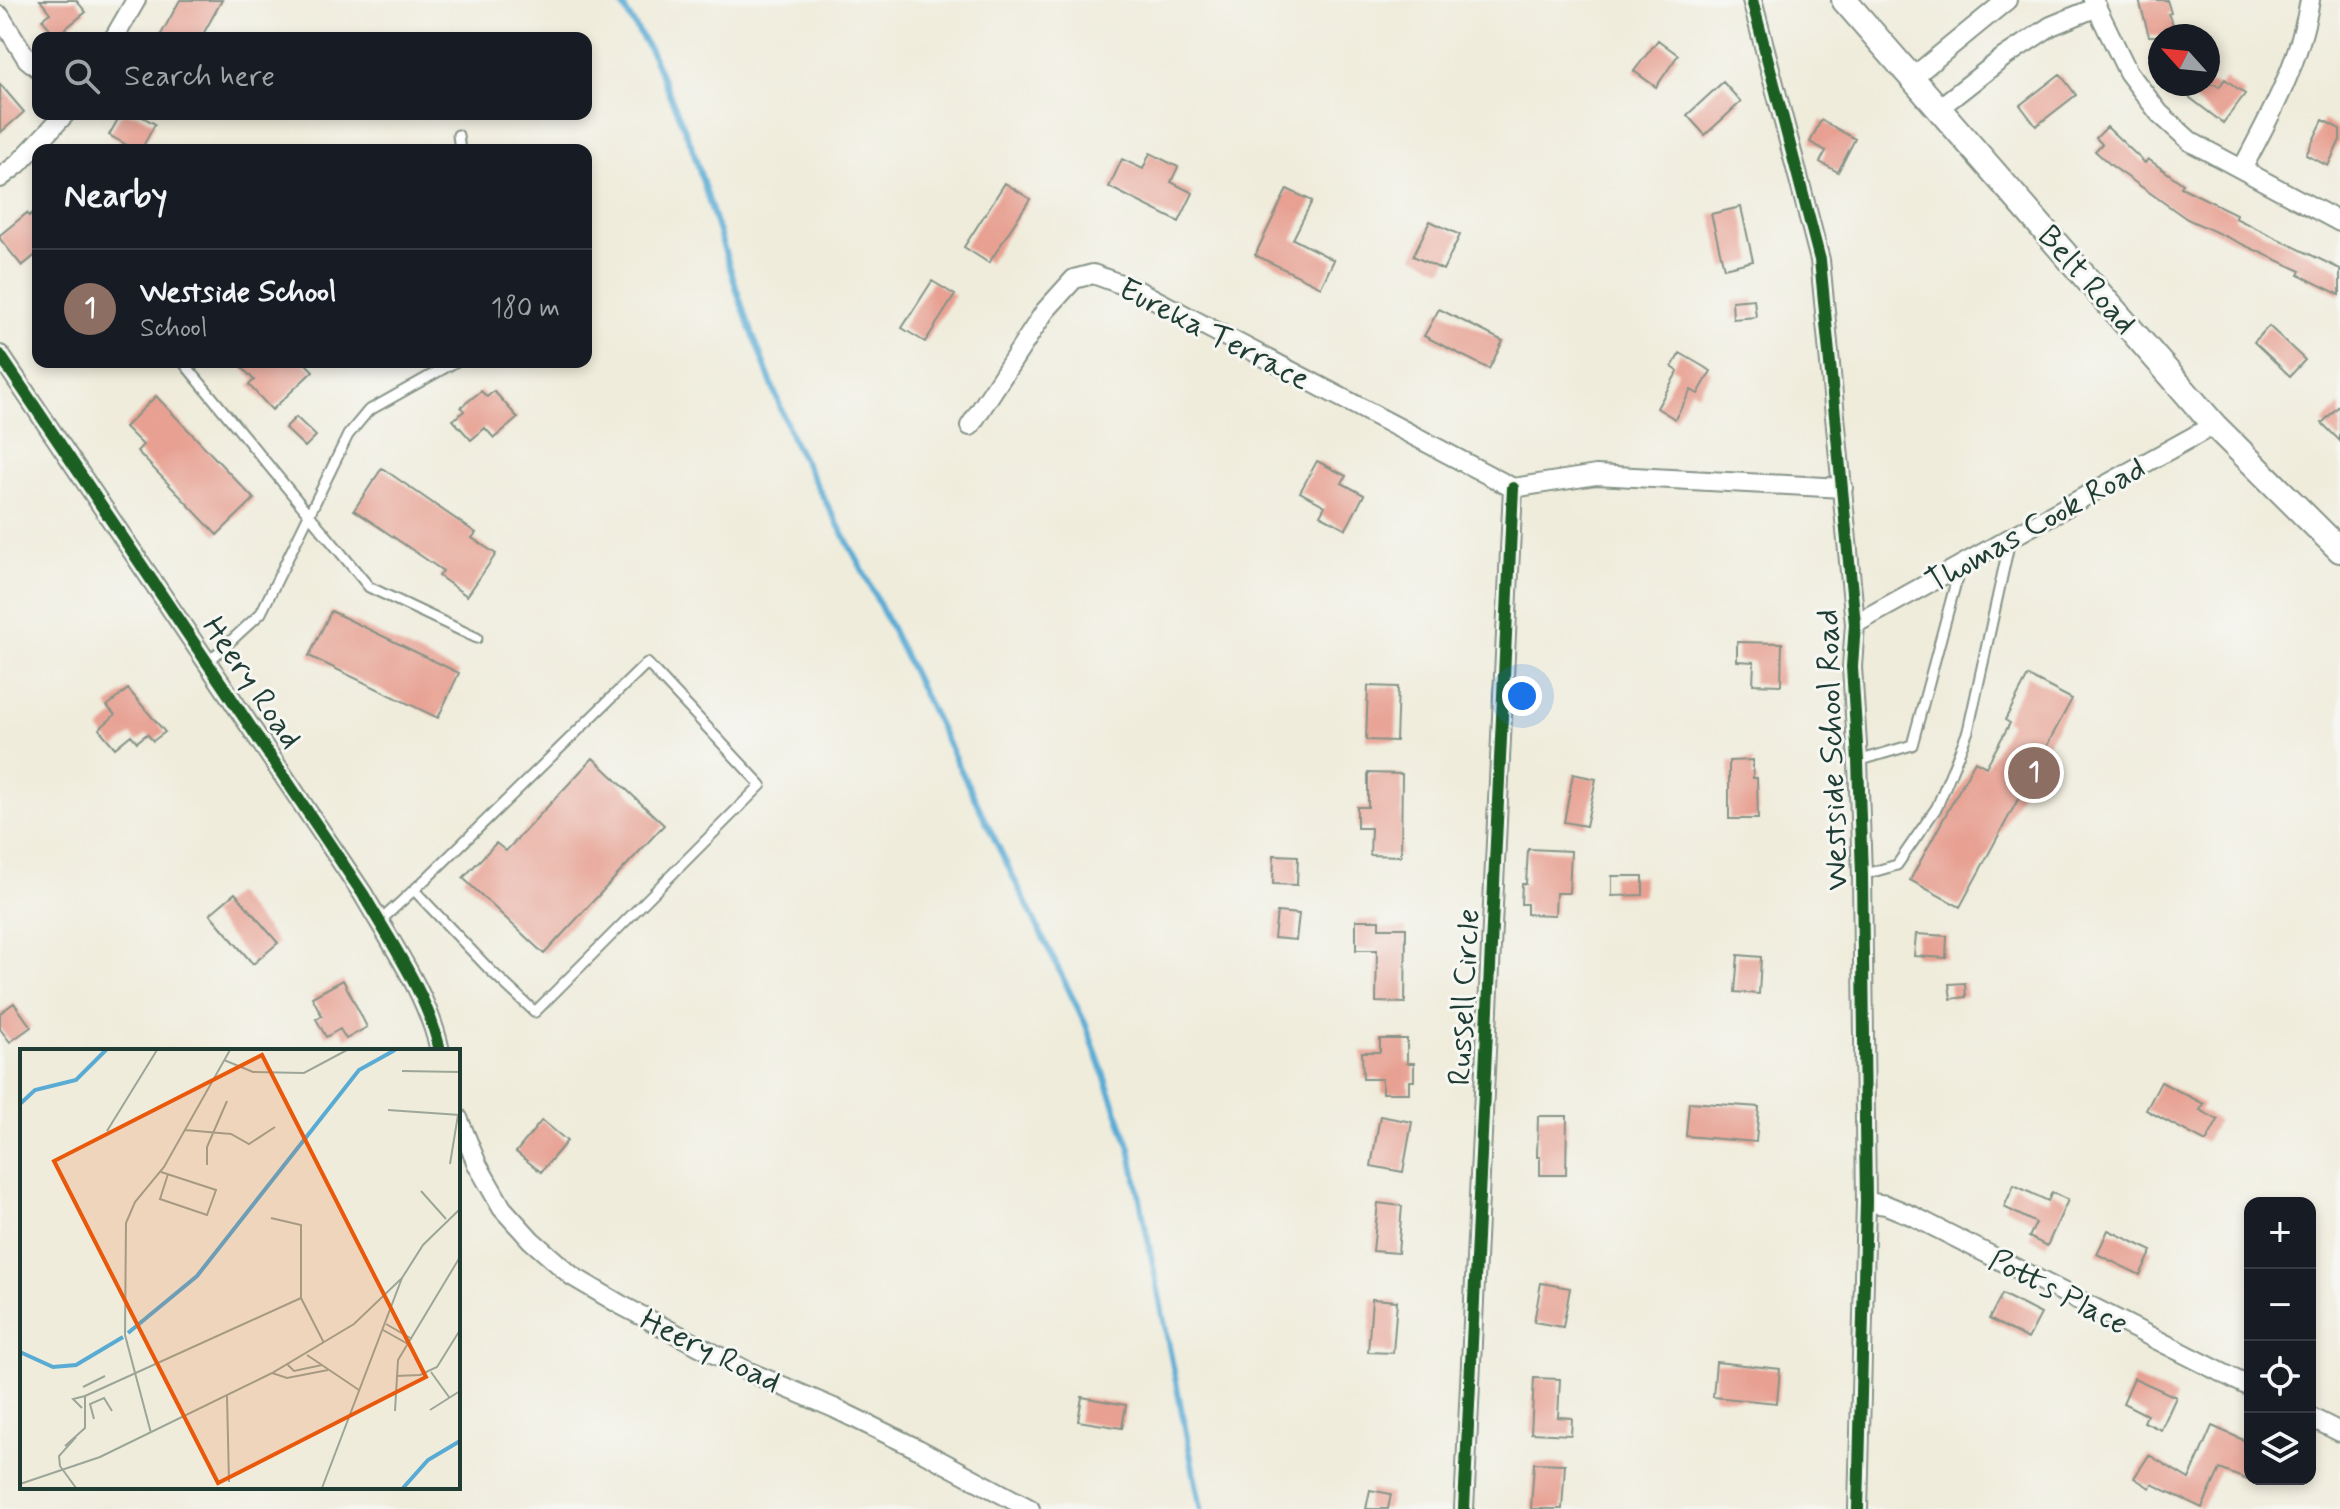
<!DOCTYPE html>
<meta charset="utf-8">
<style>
body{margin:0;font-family:Mynerve,sans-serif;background:#20242c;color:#f1f3f6}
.controls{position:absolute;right:24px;bottom:24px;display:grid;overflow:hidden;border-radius:16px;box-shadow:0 4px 12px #0003}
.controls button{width:72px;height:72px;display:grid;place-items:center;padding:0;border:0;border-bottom:2px solid #363941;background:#171b24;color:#f1f3f6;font:40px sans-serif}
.compass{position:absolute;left:2148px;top:24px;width:72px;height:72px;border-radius:50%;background:#171b24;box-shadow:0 4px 12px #0003;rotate:297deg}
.you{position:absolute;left:1522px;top:696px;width:28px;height:28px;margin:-20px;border:6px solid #fff;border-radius:50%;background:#1a73e8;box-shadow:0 0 0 12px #1a73e833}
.badge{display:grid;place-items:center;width:52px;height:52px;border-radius:50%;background:#8c9099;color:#fff;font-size:26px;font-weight:700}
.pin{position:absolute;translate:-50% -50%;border:4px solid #fff;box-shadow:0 2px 8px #0006}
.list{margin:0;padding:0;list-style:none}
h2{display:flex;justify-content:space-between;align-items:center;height:104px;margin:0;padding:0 32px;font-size:34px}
h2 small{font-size:26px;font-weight:400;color:#9ea1a6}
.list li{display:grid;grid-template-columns:52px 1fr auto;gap:24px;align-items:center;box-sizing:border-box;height:120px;padding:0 32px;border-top:2px solid #363941}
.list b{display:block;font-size:30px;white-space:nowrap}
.list p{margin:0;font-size:26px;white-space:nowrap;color:#9ea1a6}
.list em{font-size:26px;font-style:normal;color:#9ea1a6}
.icon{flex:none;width:44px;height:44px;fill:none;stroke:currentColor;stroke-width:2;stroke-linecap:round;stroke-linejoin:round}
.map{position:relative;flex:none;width:2340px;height:1509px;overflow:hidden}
.search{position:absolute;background:#171b24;box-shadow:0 4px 12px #0003;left:32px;top:32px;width:560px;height:88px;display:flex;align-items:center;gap:20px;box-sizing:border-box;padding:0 28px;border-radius:16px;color:#9ea1a6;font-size:30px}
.panel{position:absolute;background:#171b24;box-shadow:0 4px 12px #0003;left:32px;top:144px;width:560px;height:224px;border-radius:16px}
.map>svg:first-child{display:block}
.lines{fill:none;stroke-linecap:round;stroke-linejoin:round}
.stream{stroke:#59abd4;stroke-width:6}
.building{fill:#e7a092}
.service-casing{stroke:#879488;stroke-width:13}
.minor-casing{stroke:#879488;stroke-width:22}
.tertiary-casing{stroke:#879488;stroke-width:28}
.service{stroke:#fff;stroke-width:9}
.minor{stroke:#fff;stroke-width:18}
.tertiary{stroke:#fff;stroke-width:24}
.cycleway-casing{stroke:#f6f6f2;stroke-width:17}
.cycleway{stroke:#1b5e20;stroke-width:12}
.labels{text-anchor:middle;stroke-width:6;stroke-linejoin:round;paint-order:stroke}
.street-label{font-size:32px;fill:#1f3d34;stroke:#f6f6f2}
.inset-river{fill:none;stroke:#59abd4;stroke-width:4}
.inset-road{fill:none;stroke:#9ca698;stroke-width:2}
.view{fill:#e8590c;fill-opacity:0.15;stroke:#e8590c;stroke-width:4}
.inset-edge{fill:none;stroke:#1f3d34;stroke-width:4}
</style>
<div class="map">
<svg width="2340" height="1509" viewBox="0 0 2340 1509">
<rect width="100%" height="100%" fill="#f6f6f2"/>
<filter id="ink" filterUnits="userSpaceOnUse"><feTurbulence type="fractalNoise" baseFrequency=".0125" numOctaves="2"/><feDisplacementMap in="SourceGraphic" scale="16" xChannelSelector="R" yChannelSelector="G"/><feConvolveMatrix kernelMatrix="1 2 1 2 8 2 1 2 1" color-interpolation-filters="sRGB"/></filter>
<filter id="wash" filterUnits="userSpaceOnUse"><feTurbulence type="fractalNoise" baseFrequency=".006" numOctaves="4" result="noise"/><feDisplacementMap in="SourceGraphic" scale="32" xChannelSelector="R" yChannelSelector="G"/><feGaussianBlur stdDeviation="1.8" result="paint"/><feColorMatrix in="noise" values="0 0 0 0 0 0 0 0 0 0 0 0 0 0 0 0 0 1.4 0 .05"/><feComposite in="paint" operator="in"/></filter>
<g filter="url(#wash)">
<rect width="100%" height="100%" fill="#efecdb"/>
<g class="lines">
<path class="stream" d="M619,0L651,52L691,144L741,303L794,443L861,567L1086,1025L1130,1148L1201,1509"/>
</g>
<g id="blocks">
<path class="building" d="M40,0H76L86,12L56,36L42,19L50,13Z
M180,0H222L201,38H159Z
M2139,0H2167L2171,13L2168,14L2179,36H2149Z
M1658,40L1678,55L1656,87L1634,71Z
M2060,74L2076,95L2036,126L2020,105Z
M2225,79L2245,94L2223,123L2185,94L2193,84H2215L2219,87Z
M1723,82L1741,102L1705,135L1687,115Z
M0,84L24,112L0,133Z
M121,114H137L155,124L141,150H136L109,135Z
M1821,120L1855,139L1838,172L1820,162L1826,151L1810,142Z
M2323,120L2340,129V140L2328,166L2306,155Z
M2107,127L2145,163L2148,159L2183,184L2181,187L2236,214L2235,218L2340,269V295L2299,275L2301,271L2187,219L2112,166L2095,151L2102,144L2096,138Z
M1150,153L1178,167L1171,182L1193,193L1179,222L1109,187L1122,159L1143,169Z
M1005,183L1030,199L989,263L964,247Z
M1287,189L1312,201L1293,239L1334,260L1321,287L1255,255Z
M1741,207L1753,261L1724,268L1711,214Z
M38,209V253L22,266L0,239V235L27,213L29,216Z
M1430,221L1460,235L1443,270L1413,256Z
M932,281L955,295L925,342L902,328Z
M1754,299L1756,317L1733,319L1732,301Z
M1439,309L1503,341L1489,369L1424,336Z
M2269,326L2305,360L2290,376L2254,342Z
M1680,353L1711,371L1698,394L1691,390L1675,419L1657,408L1678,371L1672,367Z
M237,362H304L313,371L272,410L249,385L254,380Z
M481,391L487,397L494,391L518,418L494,438L485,428L471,440L453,420L464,411L461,407Z
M156,396L254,499L217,535L137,451L143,445L125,427Z
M2340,405V441L2322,423Z
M296,417L316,436L305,447L285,428Z
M1317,461L1346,476L1342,483L1364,495L1346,529L1320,515L1325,506L1300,492Z
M382,468L476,533L472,538L496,554L467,596L439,576L443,571L354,510Z
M331,611L459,673L438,718L309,656Z
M1737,642L1782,643L1781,685L1753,684L1754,662L1737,661Z
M2028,676L2072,699L1960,907L1910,880L1975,761L1986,767L2010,723L2005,720Z
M1368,686L1398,687L1396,741L1366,740Z
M128,689L165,732L153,741L147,734L137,742L131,735L115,748L99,729L115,715L107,706Z
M593,758L664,825L544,954L463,878L496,843L506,851Z
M1753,760V778H1757L1758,819H1729V761Z
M1368,773L1402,774L1401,856L1370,855L1371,828H1357V807H1368Z
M1573,774L1596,779L1586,826L1564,822Z
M1528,849L1571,851L1569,893H1556L1555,915L1527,914V904H1521L1522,884H1526Z
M1274,855L1298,856L1297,885L1273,884Z
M1612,876H1643V895L1612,896Z
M235,893L278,943L253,964L210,914Z
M1277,912L1299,914L1296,940L1274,938Z
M1356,920H1379V928H1406L1405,1003L1376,1002L1377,950H1356Z
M1916,934L1947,936L1946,958L1914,956Z
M1738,955L1761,957L1759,994L1735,992Z
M343,980L367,1027L346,1039L340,1029L326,1037L316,1019L322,1016L312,997Z
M1965,983L1966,997L1951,999L1949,984Z
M14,1003L31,1027L10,1042L0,1029V1013Z
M1380,1039H1407V1063H1414V1081H1409V1093H1382V1079H1363L1362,1052H1380Z
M2161,1082L2204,1104L2200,1110L2218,1120L2206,1142L2146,1110Z
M1689,1102L1759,1107L1756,1142L1686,1136Z
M1380,1116L1412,1122L1403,1172L1371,1166Z
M1538,1116H1567L1566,1175H1540V1157H1537Z
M542,1120L567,1141L541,1172L516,1152Z
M2014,1185L2048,1201L2052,1192L2068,1200L2047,1246L2029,1237L2036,1223L2004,1207Z
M1378,1203L1402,1206L1398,1253L1373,1251Z
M2108,1230L2152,1251L2140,1275L2097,1254Z
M1541,1283L1570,1288L1563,1327L1534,1322Z
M2002,1294L2041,1314L2028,1339L1989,1319Z
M1372,1299L1397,1301L1393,1353L1368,1352Z
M1716,1362L1780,1369L1777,1403L1713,1397Z
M1534,1378L1560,1379L1558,1417L1572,1418L1571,1435L1531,1433Z
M2134,1378L2176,1397L2161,1430L2144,1422L2147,1415L2123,1403Z
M1082,1397L1126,1405L1122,1428L1078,1421Z
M2212,1426L2250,1443V1481L2220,1469L2202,1508L2152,1484L2150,1488L2134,1478L2149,1455L2189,1479Z
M1534,1463L1565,1464L1562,1509H1531Z
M1370,1490L1391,1494L1388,1509H1366Z"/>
</g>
</g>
<g filter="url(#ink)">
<use href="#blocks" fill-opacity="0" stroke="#879488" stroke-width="2"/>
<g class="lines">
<defs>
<path id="service" d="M458,135L460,150
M183,362L369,587L477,638
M208,662L261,613L348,435L368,411L455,362
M1858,761L1912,745L1960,567
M1862,875L1897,865L1937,807L1968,731L2010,540
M379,922L429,876L647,663L761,785L535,1012L489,969L414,890"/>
<path id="minor" d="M1752,0L1820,260L1855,624L1852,667L1858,761L1862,875L1866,1202L1858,1509
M2093,0L2128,72L2159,113L2191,142L2340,222
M0,16L27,59L38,68
M114,38L136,0
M1913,77L2007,0
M1939,108L2004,57L2051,26L2097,7
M2242,169C2271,115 2300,61 2310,0
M0,178L18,164L65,114
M0,355L363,894C391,943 428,995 440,1051
M970,426L1045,311L1074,279L1093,274L1137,290L1513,488
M1513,488L1596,475L1843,488
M1855,624L2214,425
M458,1118L477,1164L502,1208L531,1240L572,1276L621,1305L747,1371L834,1408L918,1449L1030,1509
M1866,1202L1886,1205L1913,1216L2250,1387
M2310,1417L2340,1432
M1464,1509L1513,488"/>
<path id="tertiary" d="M1844,0L2214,425L2340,550"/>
</defs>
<use href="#service" class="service-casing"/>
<use href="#minor" class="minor-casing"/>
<use href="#tertiary" class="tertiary-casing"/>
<use href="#service" class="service"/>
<use href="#minor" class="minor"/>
<use href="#tertiary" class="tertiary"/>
<defs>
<path id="cycleway" d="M1752,0L1820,260L1855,624L1852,667L1858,761L1862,875L1866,1202L1858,1509
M0,355L363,894C391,943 428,995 440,1051
M1464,1509L1513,488"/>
</defs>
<use href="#cycleway" class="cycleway-casing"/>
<use href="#cycleway" class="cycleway"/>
</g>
</g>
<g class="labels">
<g class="street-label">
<text transform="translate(2088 279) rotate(49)" y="11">Belt Road</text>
<text transform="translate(1215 333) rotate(27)" y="11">Eureka Terrace</text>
<text transform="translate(2035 524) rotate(-29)" y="11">Thomas Cook Road</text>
<text transform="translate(253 682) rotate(56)" y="11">Heery Road</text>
<text transform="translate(1831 750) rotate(-92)" y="11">Westside School Road</text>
<text transform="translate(1463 997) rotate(-87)" y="11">Russell Circle</text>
<text transform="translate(2059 1291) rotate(27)" y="11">Potts Place</text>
<text transform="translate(711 1350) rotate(26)" y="11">Heery Road</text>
</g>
</g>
<g transform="translate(20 1049)">
<rect width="440" height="440" fill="#efecdb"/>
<path class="inset-river" d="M0,55L15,41L56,31L86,1M108,284L177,227L339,21L375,1M0,303L33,318L56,316L103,288M383,439L408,411L440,392"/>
<path class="inset-road" d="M204,11L233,23L284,24L327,1M382,22L440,23M368,61L440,66M165,81L211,85L229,95L255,78M87,82L137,1M430,115L438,66M187,116V98L207,52M141,123L196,141L187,166L140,150L148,125M401,142L426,170M251,169L281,176V249M281,249L304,294M366,275L392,290M363,281L388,295M287,306L339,341M267,315L274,322L302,316M411,323L429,348M252,324L267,329L308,321M376,327L400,326L417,318L440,281M63,338L85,327M207,347L209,433M62,359L53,350L65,347M410,361L440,342M375,362L378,311L440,208M74,370L70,355L84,349L92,362M131,384L105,286L106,174L115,153L144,118L210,1M45,397L65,379V347L281,249M0,435L80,408L252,324L334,275L382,229M56,439L40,417L39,407L56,388M302,439L382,229L403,196L440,160"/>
<path class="view" d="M242,6L406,328L198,434L34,112Z"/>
<rect width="440" height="440" class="inset-edge"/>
</g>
</svg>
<div class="controls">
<button>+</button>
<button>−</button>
<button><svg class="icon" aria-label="locate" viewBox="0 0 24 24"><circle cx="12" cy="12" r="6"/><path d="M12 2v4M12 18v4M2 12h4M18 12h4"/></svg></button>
<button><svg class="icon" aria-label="layers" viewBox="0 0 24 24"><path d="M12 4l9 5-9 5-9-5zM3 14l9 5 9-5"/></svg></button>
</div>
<svg class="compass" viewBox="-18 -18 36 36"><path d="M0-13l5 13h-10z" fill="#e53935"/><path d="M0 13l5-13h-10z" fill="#9ea1a6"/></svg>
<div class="you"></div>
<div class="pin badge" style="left:2034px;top:773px;background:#8d6e63">1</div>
<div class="search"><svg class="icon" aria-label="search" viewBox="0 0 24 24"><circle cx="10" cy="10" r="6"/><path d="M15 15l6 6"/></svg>Search here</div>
<section class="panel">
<h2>Nearby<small></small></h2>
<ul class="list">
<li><span class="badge" style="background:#8d6e63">1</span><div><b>Westside School</b><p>School</p></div><em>180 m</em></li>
</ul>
</section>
</div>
